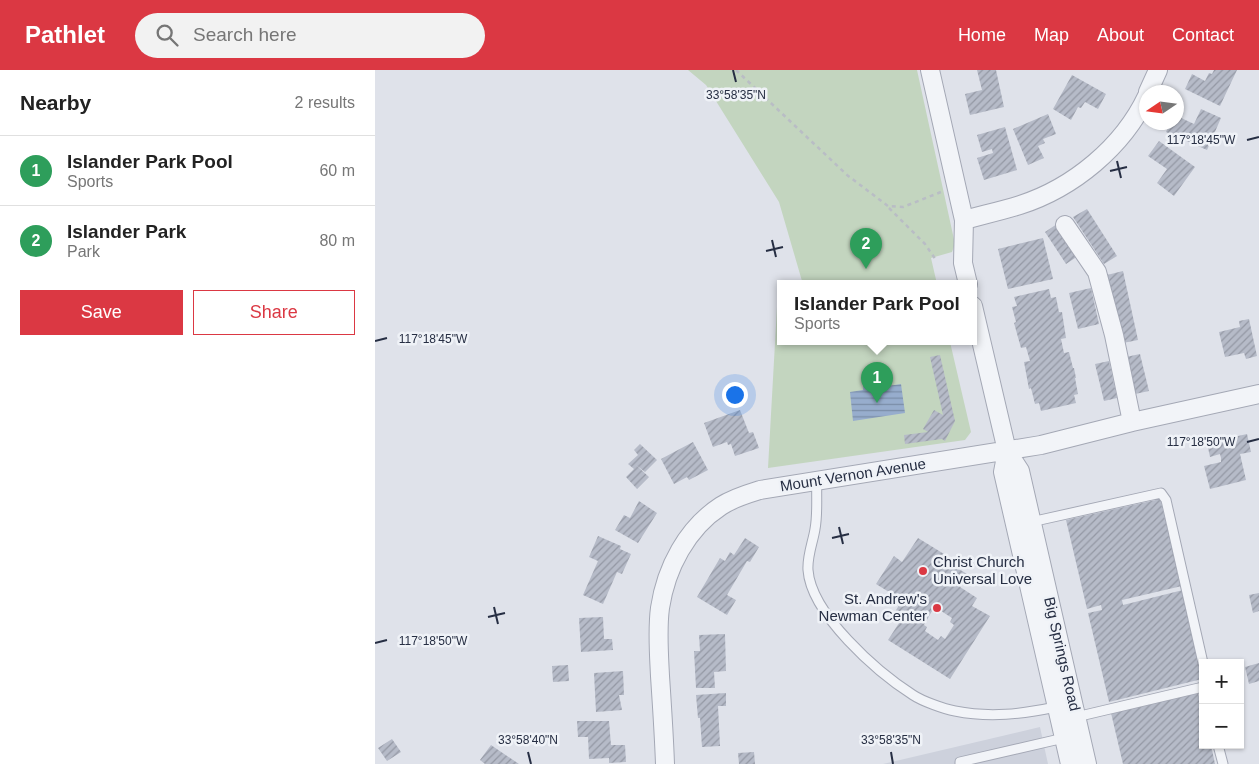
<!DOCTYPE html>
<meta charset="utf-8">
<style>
body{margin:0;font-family:Arial,sans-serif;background:#f2f2f2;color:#222}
.controls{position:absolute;right:15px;bottom:15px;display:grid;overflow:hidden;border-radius:0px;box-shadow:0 1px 4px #0004}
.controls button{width:45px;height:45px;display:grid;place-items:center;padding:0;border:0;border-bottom:1px solid #e0e0e0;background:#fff;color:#222;font:25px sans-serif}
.compass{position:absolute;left:764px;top:15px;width:45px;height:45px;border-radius:50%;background:#fff;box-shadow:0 1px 4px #0004;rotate:257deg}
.you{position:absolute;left:359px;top:324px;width:18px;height:18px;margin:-12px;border:4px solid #fff;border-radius:50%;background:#1a73e8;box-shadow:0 0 0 8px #1a73e833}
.badge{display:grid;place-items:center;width:32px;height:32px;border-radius:50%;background:#db3843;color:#fff;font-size:16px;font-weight:700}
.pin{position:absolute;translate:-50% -41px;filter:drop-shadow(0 1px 2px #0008)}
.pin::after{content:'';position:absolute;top:26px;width:18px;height:15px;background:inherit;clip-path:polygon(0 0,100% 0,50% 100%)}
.popup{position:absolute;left:402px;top:210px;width:200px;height:65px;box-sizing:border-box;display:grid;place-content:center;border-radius:0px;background:#fff;filter:drop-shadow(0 1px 4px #0005);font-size:16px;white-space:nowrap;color:#767676}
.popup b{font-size:19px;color:#222}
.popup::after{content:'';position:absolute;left:50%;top:100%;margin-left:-10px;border:10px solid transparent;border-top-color:#fff}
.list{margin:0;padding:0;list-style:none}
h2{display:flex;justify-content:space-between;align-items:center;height:65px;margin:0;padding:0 20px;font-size:21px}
h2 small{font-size:16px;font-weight:400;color:#767676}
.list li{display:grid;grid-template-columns:32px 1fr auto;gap:15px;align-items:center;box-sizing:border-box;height:70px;padding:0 20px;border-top:1px solid #e0e0e0}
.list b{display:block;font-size:19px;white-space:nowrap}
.list p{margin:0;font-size:16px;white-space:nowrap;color:#767676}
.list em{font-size:16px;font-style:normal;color:#767676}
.actions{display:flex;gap:10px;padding:15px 20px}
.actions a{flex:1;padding:11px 0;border:1px solid #db3843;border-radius:0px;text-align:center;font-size:18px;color:#db3843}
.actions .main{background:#db3843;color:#fff}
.icon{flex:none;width:28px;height:28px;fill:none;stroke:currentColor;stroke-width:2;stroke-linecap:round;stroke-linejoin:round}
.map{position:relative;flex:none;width:884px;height:694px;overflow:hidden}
header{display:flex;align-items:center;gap:30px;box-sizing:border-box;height:70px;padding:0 25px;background:#db3843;color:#fff}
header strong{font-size:24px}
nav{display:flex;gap:28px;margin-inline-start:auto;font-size:18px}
.search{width:350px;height:45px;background:#f2f2f2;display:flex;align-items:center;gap:12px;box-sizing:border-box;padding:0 18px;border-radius:28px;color:#767676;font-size:19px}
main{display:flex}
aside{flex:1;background:#fff}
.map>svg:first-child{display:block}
.built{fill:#cdd1dc}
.park{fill:#c3d5bf}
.water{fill:url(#water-rules)}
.building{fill:url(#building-hatch);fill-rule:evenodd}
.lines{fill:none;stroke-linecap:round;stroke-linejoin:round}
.lane-casing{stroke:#a4a8b5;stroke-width:11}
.street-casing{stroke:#a4a8b5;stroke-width:20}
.path{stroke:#b9bdc5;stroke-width:2.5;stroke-dasharray:4 4;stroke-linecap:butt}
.lane{stroke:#f2f4f8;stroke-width:9}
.street{stroke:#f2f4f8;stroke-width:18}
.ticks{fill:none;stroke:#262e43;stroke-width:2}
.poi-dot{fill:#db3843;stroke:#eff2f7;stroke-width:2}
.labels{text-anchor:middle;stroke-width:5;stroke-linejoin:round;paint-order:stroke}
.street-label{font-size:15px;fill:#262e43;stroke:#eff2f7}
.poi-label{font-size:15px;fill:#262e43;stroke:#eff2f7;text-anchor:start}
.ticks-label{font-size:12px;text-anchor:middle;fill:#262e43;stroke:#eff2f7;stroke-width:5;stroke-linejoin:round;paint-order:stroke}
</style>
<header>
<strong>Pathlet</strong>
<div class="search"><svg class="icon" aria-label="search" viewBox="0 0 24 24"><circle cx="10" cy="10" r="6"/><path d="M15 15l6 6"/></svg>Search here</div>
<nav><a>Home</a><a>Map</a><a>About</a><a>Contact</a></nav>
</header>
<main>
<aside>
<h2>Nearby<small>2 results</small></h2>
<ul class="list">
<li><span class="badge" style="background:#2e9e5b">1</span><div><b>Islander Park Pool</b><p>Sports</p></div><em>60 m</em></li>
<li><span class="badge" style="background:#2e9e5b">2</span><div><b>Islander Park</b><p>Park</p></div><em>80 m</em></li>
</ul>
<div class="actions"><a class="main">Save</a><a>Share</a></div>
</aside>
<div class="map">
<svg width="884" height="694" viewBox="0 0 884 694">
<defs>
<pattern id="water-rules" width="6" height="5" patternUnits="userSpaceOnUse" patternTransform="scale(1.25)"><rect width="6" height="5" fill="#97adcd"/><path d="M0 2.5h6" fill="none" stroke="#7b8da8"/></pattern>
<pattern id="building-hatch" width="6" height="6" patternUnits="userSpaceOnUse" patternTransform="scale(1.25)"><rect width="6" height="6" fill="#b6bbc8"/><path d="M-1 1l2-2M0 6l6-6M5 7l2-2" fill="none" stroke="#9498a4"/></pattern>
</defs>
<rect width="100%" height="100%" fill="#dfe2ea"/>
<path class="built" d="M665,657L673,694H508Z"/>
<path class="park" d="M313,0H542L580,174L577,182L556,188L562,214H417L427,211L404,132L331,15Z
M406,218V272H575L596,362L590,370L393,398L403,219Z"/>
<path class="water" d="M508,299L513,316L526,314L530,343L478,351L475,322L488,320L489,302Z"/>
<path class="building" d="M602,0H621L629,37L595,45L590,24L607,20Z
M839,0H862L845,36L810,19L817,4L830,11L834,3L837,4Z
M697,5L731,24L723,39L710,32L706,38L703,37L696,50L678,39Z
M826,39L846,48L832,80L791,62L795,52H802V46L819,54Z
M673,44L681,64L668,69L670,73L663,76L669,88L653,95L638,59Z
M630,57L642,100L609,110L602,88L618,83L617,79L607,82L602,65Z
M784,71L820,97L799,126L782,113L792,99L773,86Z
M712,139L742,186L729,194L698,147Z
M682,154L703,186L691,194L670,162Z
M668,168L678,209L633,219L623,179Z
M748,201L763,270L748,273L732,205Z
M716,218L724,254L703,259L694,223Z
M674,219L676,228L681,227L684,242H687L691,268L686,269L689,283L694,282L698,298H699L701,308H700L703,324L699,325L701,333L666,341L664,333L660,334L656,318L654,319L649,292L655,291L651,277L646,278L639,253L641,252L637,237L642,236L639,227Z
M874,249L882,286L871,289L869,283L850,287L844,262L865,257L864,251Z
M765,284L774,321L760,324L751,287Z
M565,285L580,351L570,371L567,369L530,374L529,365L553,362L548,359L559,340L568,345L555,287Z
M734,291L742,328L729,331L720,294Z
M365,340L374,363L378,362L384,378L360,386L356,374L353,375L352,372L338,377L329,353Z
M872,364L876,382L865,384L871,410L835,419L829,396L846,392V388L845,384L835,387L832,373Z
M318,372L333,400L314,410L312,407L299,414L286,389Z
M265,374L282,390L270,402L261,395L274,407L262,419L251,407L259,399L253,394L263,385L259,380Z
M785,429L807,516L747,530L748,535L808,520L827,609L734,632L713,543L727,540L726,535L712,539L691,450Z
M264,431L282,443L263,473L240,460L249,445L255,448Z
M223,466L246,476L245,479L256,484L247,504L242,502L228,534L208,525L223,491L214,487Z
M370,468L384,477L375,492L372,491L352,525L361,530L352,545L322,527L345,488L350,491L355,482L359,485Z
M543,468L582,492L579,496L592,504L585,517L602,528L597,536L615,546L575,609L513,570L524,553L517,547L527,530L501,514L519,486L527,492ZM563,539L577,548L575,552L579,555L570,569L566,566L563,570L550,561L552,557L549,555L557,541L561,544Z
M884,523V541L878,543L874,525Z
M228,547L229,569H237L238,580L206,582L204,548Z
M350,564L351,601L339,602L340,618H321L319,581H325L324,565Z
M884,593V611L874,614L870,597Z
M193,595L194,611L178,612L177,596Z
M248,601L249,625H244L247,640L221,642L219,603Z
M351,623V636H343L345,676L327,677L325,648H323L321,625Z
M823,623L828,642V675H836L840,694H748L736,643Z
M202,651H234L236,675H250L251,692L234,693V688L214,689L213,667H203Z
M17,669L26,682L12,691L3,678Z
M116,675L144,694H110L105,690Z
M379,682L380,694H364L363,683Z"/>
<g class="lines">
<defs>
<path id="lane" d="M442,410C441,426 443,443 440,459C438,472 432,486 433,500C436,544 502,602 538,625C547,631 569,639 580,641C615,648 647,644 681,637
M656,452L786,423L791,430L828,593
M701,647L828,617
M843,675L848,694
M585,694V692L689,668"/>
<path id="street" d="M555,0L589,150L588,193L593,214
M773,22L783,0
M589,150C607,145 626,141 645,135C698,118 748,77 772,26
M690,155L722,202L739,265L757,352
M598,236L632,381L645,401L712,694
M632,381L628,402L695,694
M290,694C289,665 287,636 285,606C284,584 282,560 285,538C291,498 312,458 346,436C358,428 372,424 385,420L666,375L757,352L884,324"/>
</defs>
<use href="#lane" class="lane-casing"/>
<use href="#street" class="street-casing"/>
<path class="path" d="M361,0L472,105L513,136L528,137L566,122
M514,138L550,174L561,190"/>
<use href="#lane" class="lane"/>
<use href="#street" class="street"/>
</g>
<path class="ticks" d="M358,0L361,12M872,70L884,67M742,91L746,108M735,101L752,97M397,170L401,187M391,181L408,177M0,271L12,268M872,372L884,369M464,457L468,474M457,468L474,464M119,537L123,554M113,547L130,543M0,573L12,570M153,682L156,694M516,682L518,694"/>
<g class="poi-dot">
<circle cx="548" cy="501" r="5"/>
<circle cx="562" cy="538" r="5"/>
</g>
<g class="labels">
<g class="street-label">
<text transform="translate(478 405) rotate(-9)" y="5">Mount Vernon Avenue</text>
<text transform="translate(687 584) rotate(77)" y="5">Big Springs Road</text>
</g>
<g class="poi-label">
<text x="558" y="497">Christ Church<tspan x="558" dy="17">Universal Love</tspan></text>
<text x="552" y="534" text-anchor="end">St. Andrew's<tspan x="552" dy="17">Newman Center</tspan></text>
</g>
</g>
<g class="ticks-label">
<text x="361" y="29">33°58'35"N</text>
<text x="826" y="74">117°18'45"W</text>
<text x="58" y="273">117°18'45"W</text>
<text x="826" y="376">117°18'50"W</text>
<text x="58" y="575">117°18'50"W</text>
<text x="153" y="674">33°58'40"N</text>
<text x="516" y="674">33°58'35"N</text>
</g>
</svg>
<div class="controls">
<button>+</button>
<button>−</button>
</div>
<svg class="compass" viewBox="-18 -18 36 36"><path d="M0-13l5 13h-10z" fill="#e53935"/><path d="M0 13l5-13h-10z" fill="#767676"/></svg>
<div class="you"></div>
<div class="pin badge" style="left:502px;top:333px;background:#2e9e5b">1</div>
<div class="popup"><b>Islander Park Pool</b>Sports</div>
<div class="pin badge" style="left:491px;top:199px;background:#2e9e5b">2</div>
</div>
</main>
